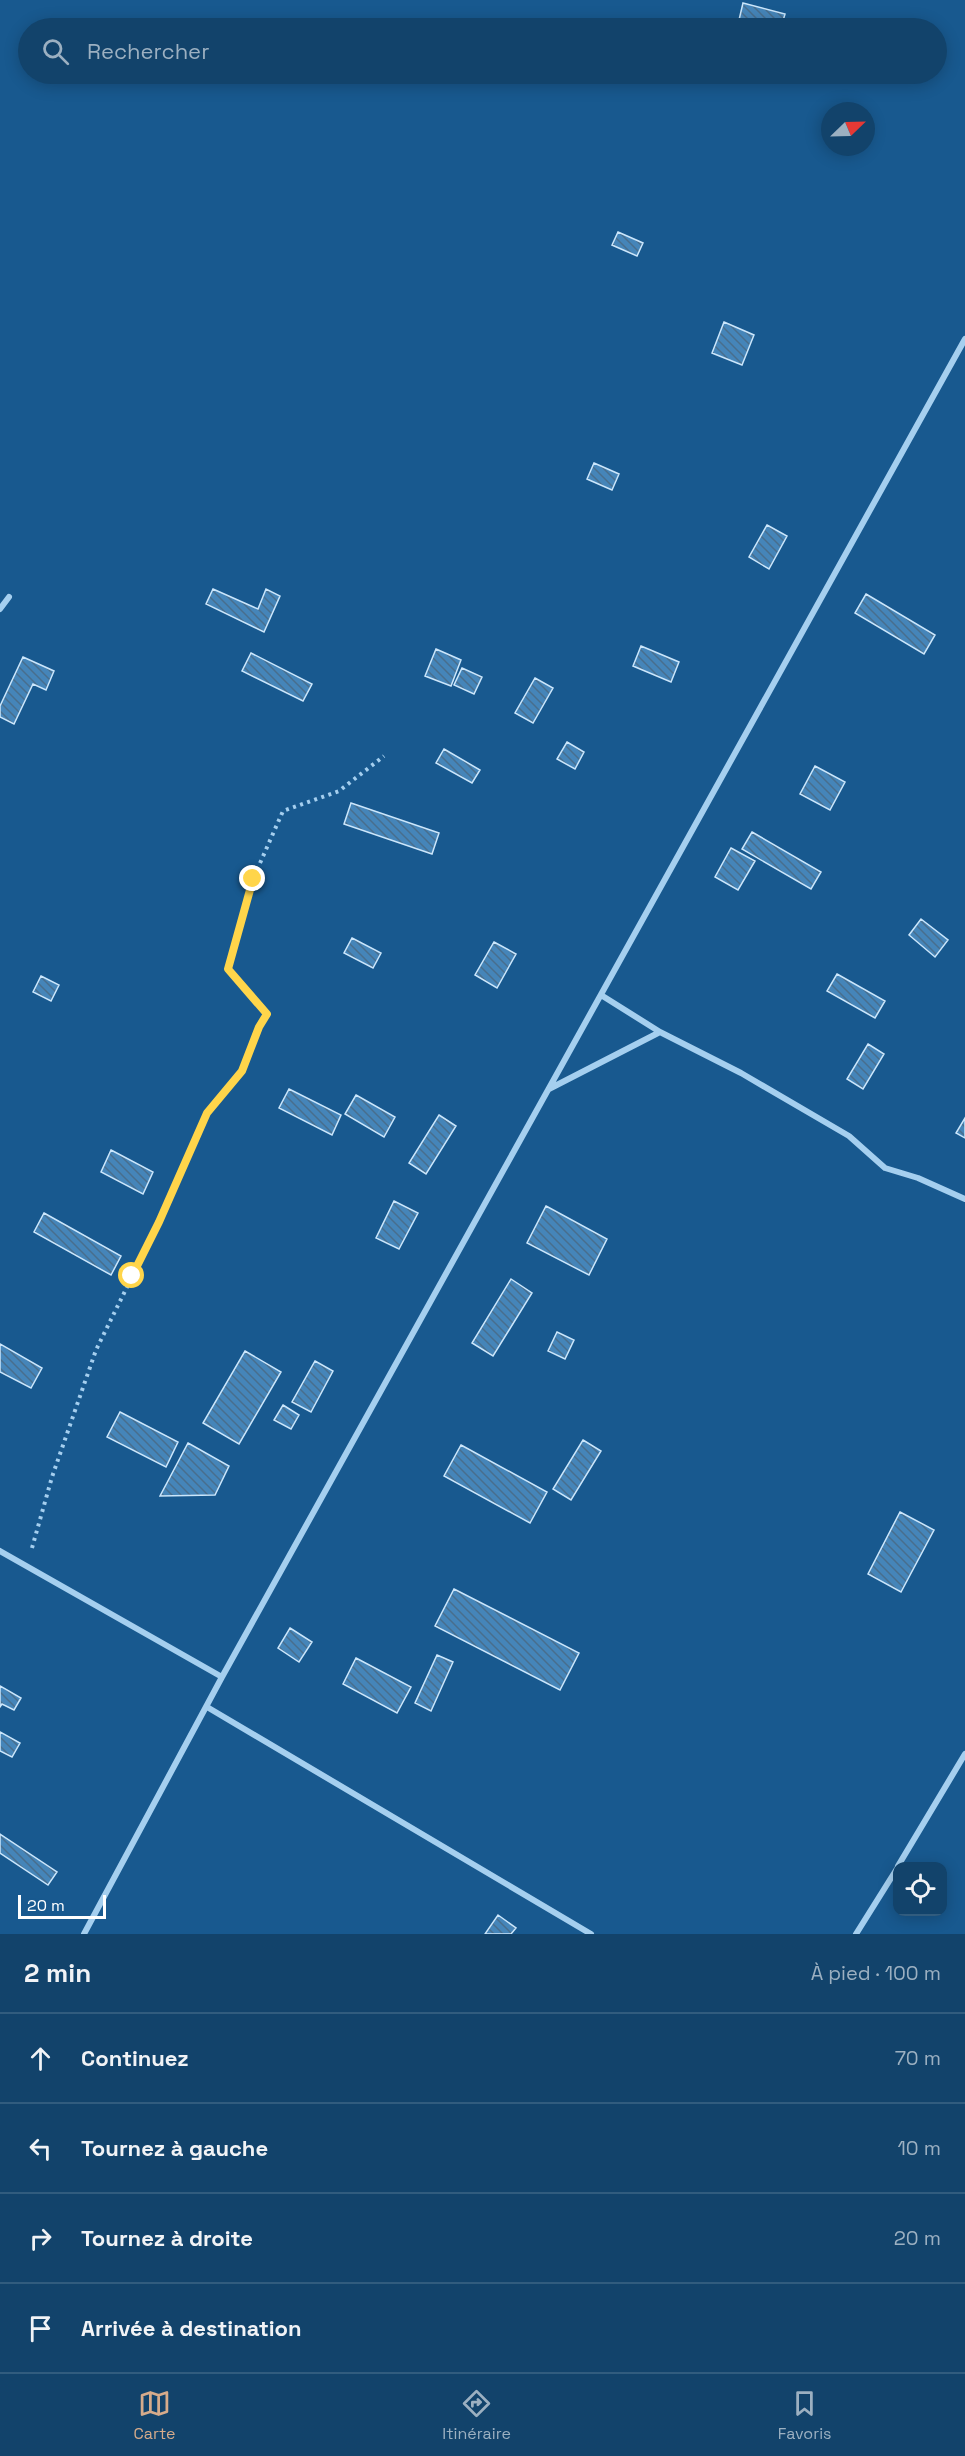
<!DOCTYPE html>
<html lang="fr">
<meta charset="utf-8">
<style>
body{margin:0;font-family:"Space Grotesk",sans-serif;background:#1f4e73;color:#f1f3f6}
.controls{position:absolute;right:18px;bottom:18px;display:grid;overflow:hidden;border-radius:12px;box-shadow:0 3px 15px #0003}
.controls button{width:54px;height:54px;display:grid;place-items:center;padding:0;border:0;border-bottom:2px solid #315c7e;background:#12436b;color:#f1f3f6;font:30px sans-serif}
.compass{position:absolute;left:821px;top:102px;width:54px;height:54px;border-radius:50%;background:#12436b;box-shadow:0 3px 15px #0003;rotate:67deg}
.scale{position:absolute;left:18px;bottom:15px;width:88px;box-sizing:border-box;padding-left:6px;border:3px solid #fff;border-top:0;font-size:16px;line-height:21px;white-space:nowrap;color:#fff;-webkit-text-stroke:4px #18598f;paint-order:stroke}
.stop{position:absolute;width:18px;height:18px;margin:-14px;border:4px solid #ffd54a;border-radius:50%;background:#fff}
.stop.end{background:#ffd54a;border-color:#fff;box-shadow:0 2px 6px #0008}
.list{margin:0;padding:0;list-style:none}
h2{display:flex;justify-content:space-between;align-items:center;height:78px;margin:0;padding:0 24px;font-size:26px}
h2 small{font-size:20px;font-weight:400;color:#9cb0c1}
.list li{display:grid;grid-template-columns:39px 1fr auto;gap:18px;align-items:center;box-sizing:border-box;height:90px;padding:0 24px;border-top:2px solid #315c7e}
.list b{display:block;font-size:22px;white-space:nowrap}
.list em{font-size:20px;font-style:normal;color:#9cb0c1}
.icon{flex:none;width:33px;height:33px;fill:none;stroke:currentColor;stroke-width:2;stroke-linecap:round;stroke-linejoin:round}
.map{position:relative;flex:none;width:965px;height:1934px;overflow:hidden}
.search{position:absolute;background:#12436b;box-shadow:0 3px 15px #0003;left:18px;right:18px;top:18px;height:66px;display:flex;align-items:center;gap:15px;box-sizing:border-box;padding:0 21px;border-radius:33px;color:#9cb0c1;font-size:22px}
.sheet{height:438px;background:#12436b}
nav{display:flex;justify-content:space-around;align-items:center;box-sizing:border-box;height:84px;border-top:2px solid #315c7e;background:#12436b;font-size:16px;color:#9cb0c1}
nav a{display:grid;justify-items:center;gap:3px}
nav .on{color:#d6ab8b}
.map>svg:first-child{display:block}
.building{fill:url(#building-back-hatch);stroke:#cbe6fb;stroke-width:1.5}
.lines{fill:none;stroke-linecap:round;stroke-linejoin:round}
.path{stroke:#a5cfef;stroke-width:4;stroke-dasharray:3 4.5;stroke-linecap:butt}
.minor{stroke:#a5cfef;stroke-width:6}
.route{stroke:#ffd54a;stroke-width:8}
</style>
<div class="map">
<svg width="965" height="1934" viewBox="0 0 965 1934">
<defs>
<pattern id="building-back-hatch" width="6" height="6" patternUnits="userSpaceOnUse" patternTransform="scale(1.5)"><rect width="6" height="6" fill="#4585b9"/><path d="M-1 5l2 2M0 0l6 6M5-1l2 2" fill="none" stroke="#486e8d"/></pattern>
</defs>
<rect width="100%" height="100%" fill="#18598f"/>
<path class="building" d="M743,3L785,14L781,28H771L739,20Z
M618,232L643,243L637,256L612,245Z
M724,322L754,335L742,365L712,353Z
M594,463L619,474L612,490L587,479Z
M767,525L787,536L769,569L749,557Z
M213,589L258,609L266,589L280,596L264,632L206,604Z
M866,594L935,635L924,654L855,613Z
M641,646L679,662L671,682L633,666Z
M436,649L461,660L451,686L425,676Z
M251,653L312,684L303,701L242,671Z
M23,657L54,671L46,690L33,684L14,724L0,717V706Z
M462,668L482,677L474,694L454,685Z
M535,678L553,688L533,723L515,713Z
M567,742L584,752L575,769L557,759Z
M444,749L480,770L472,783L436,763Z
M815,766L845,782L830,810L800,794Z
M351,803L439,833L432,854L344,824Z
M752,832L821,872L811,889L742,849Z
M731,848L755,861L738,890L715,877Z
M921,919L948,940L935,957L909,935Z
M352,938L381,953L373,968L344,953Z
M494,942L516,954L497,988L475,975Z
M837,974L885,1001L875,1018L827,991Z
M41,976L59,985L51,1001L33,992Z
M868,1044L884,1054L863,1089L847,1079Z
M289,1089L341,1115L332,1135L279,1108Z
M356,1095L395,1117L384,1137L345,1114Z
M439,1115L456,1126L426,1174L409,1163Z
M965,1118V1138L956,1133Z
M111,1150L153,1172L143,1194L101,1172Z
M394,1201L418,1213L399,1249L376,1238Z
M546,1206L607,1239L589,1275L527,1243Z
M44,1213L121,1256L111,1275L34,1232Z
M511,1279L532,1293L493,1356L472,1343Z
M557,1332L574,1340L565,1359L548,1351Z
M0,1344L42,1368L31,1388L0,1372Z
M245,1351L281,1372L239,1444L203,1423Z
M315,1361L333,1371L311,1412L292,1402Z
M283,1405L299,1415L291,1429L274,1420Z
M120,1412L178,1442L166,1467L107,1437Z
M583,1440L601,1451L571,1500L553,1489Z
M188,1443L229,1466L215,1495L160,1496Z
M461,1445L547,1492L530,1523L444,1476Z
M900,1512L934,1530L901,1592L868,1574Z
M454,1589L579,1653L560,1690L435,1626Z
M290,1628L312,1642L299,1662L278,1648Z
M437,1655L453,1662L431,1711L415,1703Z
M356,1658L411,1687L397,1713L343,1684Z
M0,1686L21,1698L14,1710L2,1704L0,1707Z
M0,1732L20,1743L12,1757L0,1751Z
M0,1834L57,1872L48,1885L0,1853Z
M498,1915L516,1928L511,1934H485Z"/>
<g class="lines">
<path class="path" d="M32,1548L52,1477L96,1350L159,1222L207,1113L242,1071L259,1027L267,1014L228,969L253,879L283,811L339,791L384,756"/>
<path class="minor" d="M0,609L9,597
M601,995L660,1032
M549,1089L660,1032L741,1073L849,1136L885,1168L918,1178L965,1199
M0,1551L222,1677
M207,1707L591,1934
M898,1866L965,1754
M84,1934L222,1677L965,339
M856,1934L898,1867"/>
</g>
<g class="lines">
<path class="route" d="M132,1276L159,1222L207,1113L242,1071L259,1027L267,1014L228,969L253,879"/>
</g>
</svg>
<div class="controls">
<button><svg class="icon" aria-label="locate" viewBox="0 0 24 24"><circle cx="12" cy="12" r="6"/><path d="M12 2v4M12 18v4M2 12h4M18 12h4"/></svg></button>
</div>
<svg class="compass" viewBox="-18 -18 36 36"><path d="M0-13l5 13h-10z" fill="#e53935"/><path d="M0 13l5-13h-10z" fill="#9cb0c1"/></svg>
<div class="scale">20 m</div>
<div class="stop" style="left:132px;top:1276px"></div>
<div class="stop end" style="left:253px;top:879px"></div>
<div class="search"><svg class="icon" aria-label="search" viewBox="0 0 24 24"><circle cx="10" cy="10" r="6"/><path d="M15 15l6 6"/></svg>Rechercher</div>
</div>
<section class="sheet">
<h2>2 min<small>À pied · 100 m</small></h2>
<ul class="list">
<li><svg class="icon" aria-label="ahead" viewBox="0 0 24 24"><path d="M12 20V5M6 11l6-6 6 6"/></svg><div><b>Continuez</b></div><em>70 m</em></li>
<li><svg class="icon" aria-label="left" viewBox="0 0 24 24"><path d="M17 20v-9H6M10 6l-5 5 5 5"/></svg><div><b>Tournez à gauche</b></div><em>10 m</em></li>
<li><svg class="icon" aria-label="right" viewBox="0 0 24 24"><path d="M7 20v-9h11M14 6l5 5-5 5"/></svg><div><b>Tournez à droite</b></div><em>20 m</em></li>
<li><svg class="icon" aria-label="arrive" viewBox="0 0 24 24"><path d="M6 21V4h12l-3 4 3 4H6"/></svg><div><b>Arrivée à destination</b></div></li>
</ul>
</section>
<nav>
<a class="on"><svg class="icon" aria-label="map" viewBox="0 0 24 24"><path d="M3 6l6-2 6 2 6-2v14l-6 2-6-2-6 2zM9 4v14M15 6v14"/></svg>Carte</a>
<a><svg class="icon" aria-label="directions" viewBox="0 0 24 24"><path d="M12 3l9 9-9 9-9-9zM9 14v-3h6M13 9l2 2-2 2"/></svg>Itinéraire</a>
<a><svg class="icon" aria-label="saved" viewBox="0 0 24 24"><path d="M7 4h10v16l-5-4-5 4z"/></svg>Favoris</a>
</nav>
